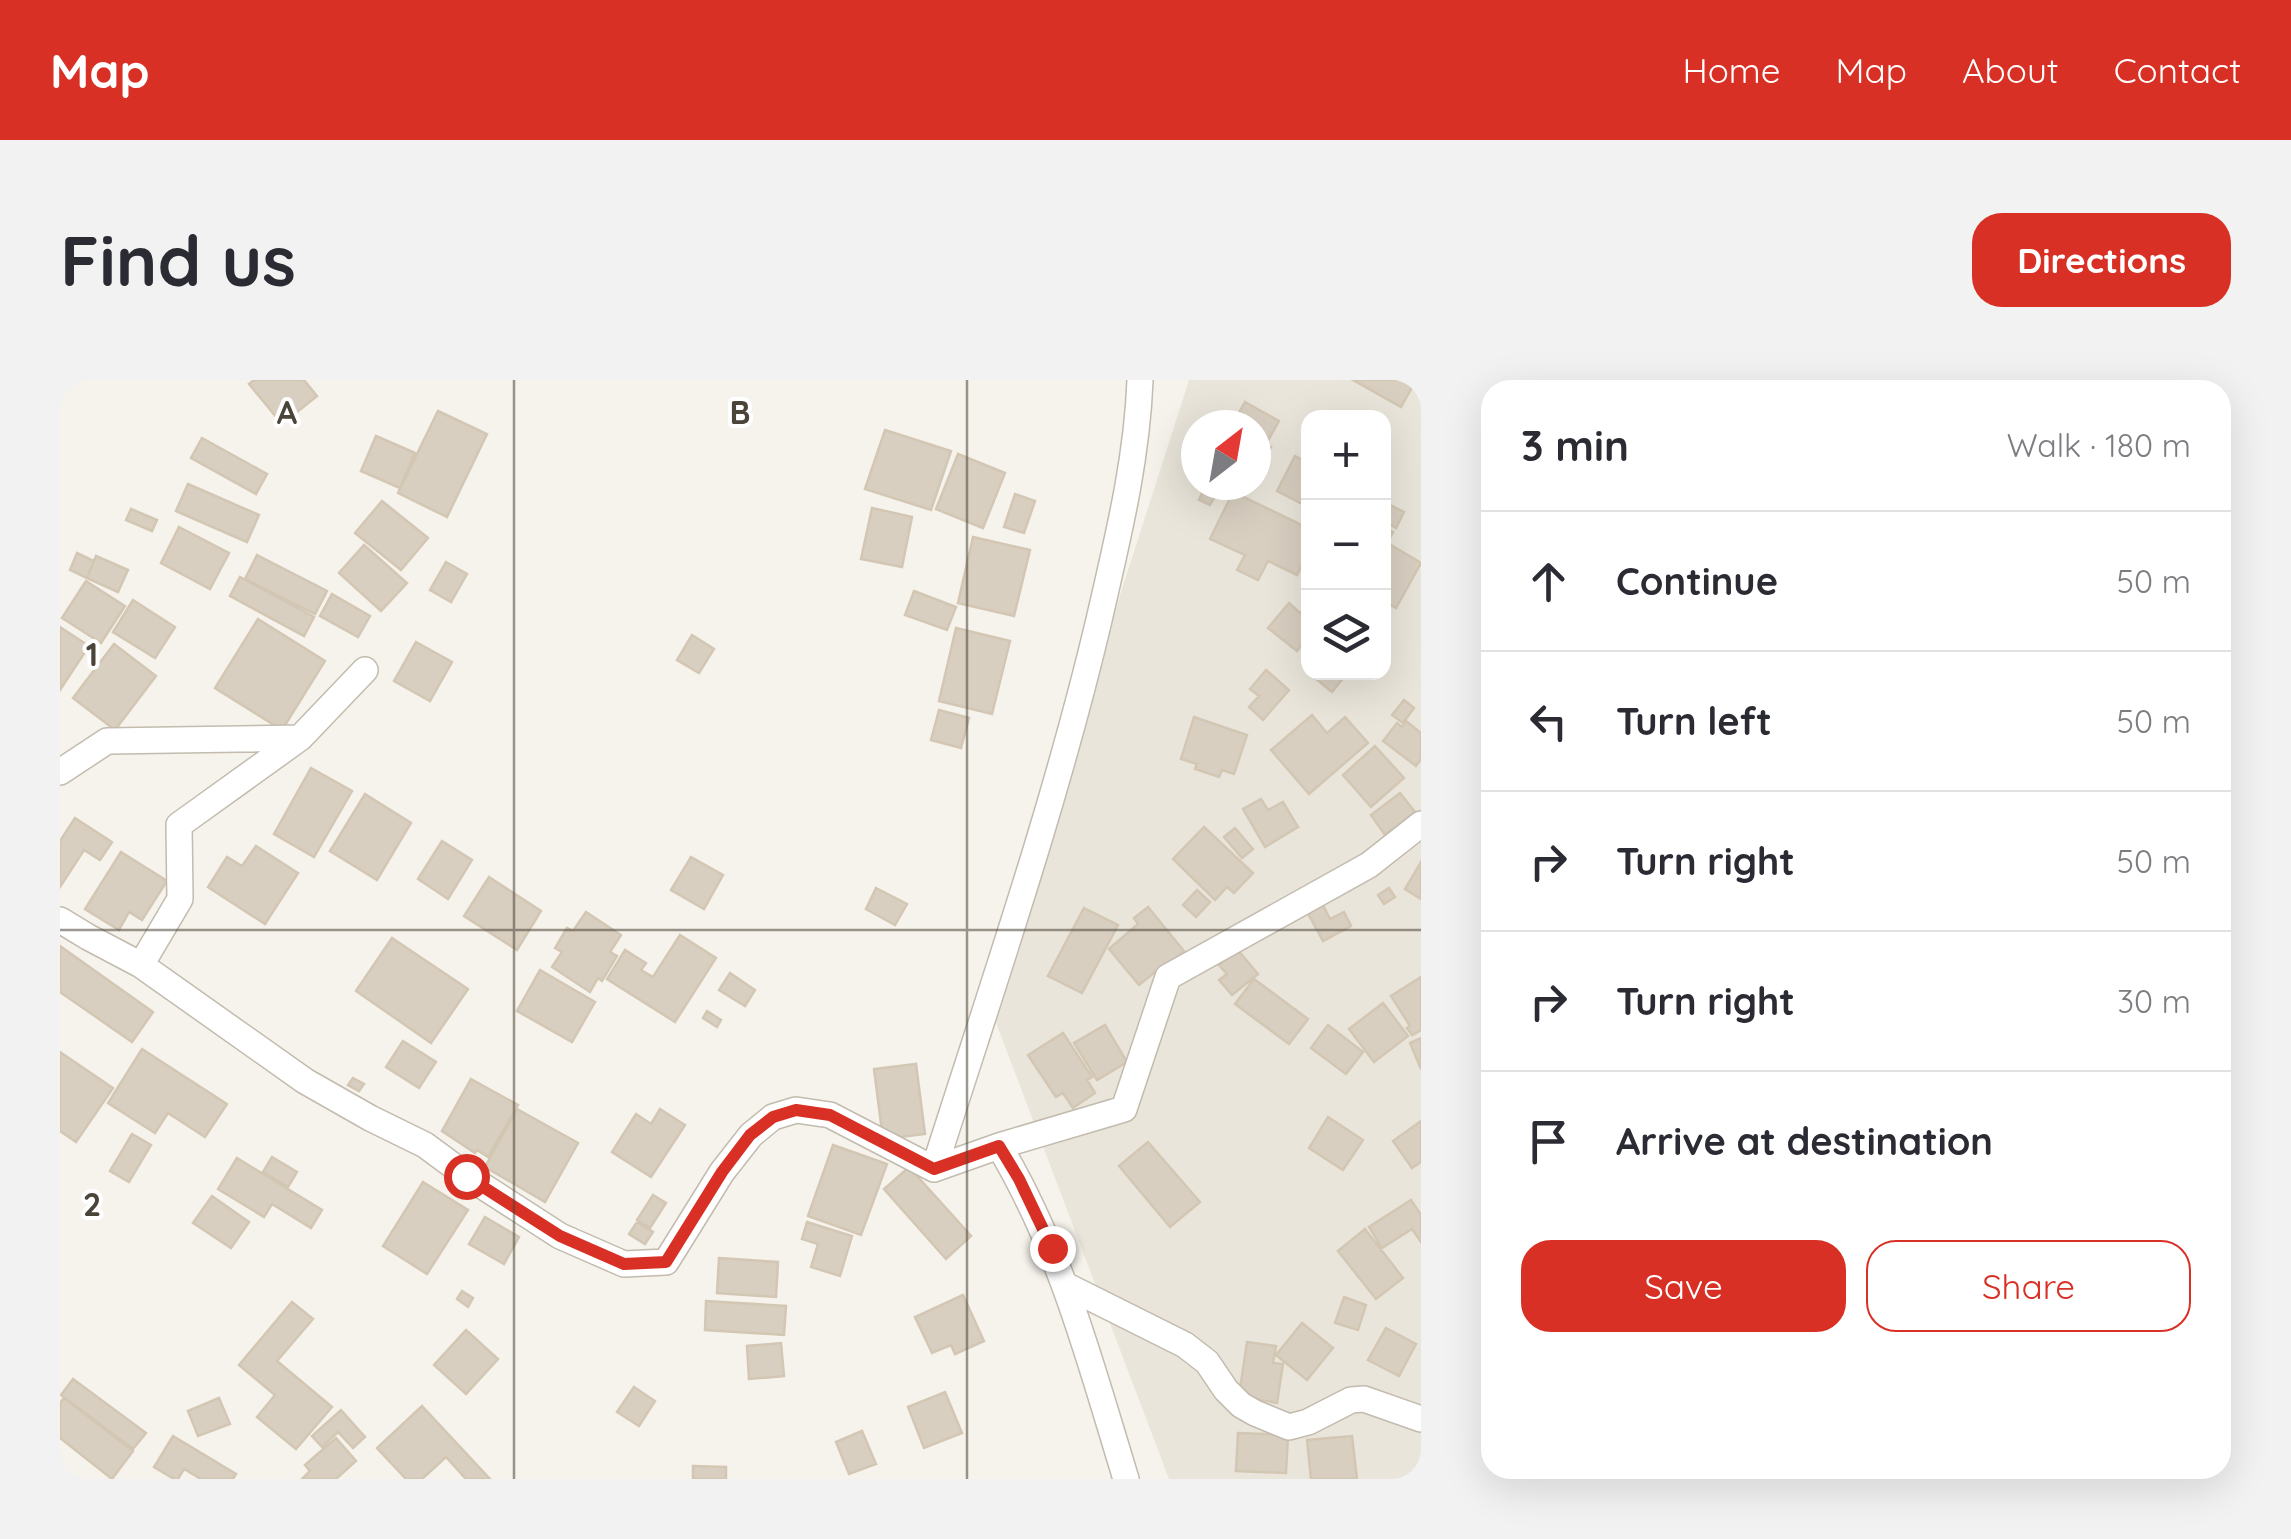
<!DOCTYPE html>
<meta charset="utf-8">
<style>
body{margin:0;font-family:Quicksand,sans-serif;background:#f2f2f3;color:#2b2b33}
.controls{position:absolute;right:30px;top:30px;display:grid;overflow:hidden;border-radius:20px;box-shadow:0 10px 40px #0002}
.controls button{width:90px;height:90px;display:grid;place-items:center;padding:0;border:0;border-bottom:2px solid #e1e1e2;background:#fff;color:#2b2b33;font:50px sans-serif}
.compass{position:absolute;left:1121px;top:30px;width:90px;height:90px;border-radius:50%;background:#fff;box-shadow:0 10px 40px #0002;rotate:31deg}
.stop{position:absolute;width:30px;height:30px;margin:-22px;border:8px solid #d93025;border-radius:50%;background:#fff}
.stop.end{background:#d93025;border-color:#fff;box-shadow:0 2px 10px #0008}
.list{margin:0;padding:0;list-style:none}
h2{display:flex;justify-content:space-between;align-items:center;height:130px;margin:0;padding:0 40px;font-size:42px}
h2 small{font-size:32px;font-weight:400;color:#7c7c81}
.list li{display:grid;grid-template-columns:65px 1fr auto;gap:30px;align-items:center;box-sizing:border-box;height:140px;padding:0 40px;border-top:2px solid #e1e1e2}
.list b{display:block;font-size:38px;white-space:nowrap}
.list em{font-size:32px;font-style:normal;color:#7c7c81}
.actions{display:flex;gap:20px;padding:30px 40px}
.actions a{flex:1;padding:22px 0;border:2px solid #d93025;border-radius:30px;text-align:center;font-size:35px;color:#d93025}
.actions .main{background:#d93025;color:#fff}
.icon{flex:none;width:55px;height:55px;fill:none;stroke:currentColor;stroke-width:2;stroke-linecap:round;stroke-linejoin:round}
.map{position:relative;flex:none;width:1361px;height:1099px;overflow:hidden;border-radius:30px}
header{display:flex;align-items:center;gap:60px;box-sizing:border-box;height:140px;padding:0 50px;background:#d93025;color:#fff}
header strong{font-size:48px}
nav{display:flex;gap:55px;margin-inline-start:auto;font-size:35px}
.intro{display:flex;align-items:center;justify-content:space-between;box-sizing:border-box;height:240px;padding:0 60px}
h1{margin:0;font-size:70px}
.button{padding:25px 45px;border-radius:30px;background:#d93025;color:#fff;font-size:35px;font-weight:700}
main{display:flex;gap:60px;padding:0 60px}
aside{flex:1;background:#fff;border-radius:30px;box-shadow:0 10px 40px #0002}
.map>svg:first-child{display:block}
.residential{fill:#eae5da;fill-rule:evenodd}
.building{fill:#d8cfc1;stroke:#d3c7b4;stroke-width:2.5}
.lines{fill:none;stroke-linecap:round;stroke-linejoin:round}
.street-casing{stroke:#c2bbae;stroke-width:28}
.street{stroke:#fff;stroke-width:25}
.route{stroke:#d93025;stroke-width:12}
.grid{fill:none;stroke:#4b4439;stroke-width:2.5;stroke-opacity:0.55}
.grid-label{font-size:32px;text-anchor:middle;font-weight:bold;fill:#4b4439;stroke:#fff;stroke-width:8;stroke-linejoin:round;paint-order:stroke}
</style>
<header>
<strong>Map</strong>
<nav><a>Home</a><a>Map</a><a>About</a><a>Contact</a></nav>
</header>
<div class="intro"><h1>Find us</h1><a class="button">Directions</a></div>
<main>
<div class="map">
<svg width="1361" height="1099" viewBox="0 0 1361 1099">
<rect width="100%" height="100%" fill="#f6f3ec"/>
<path class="residential" d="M1129,0H1361V1099H1109L929,624ZM1248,38H1324V292H1248ZM1136,45H1196V105H1136Z"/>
<path class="building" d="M194,0H244L257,16L222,44L189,4Z
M1293,0H1356L1341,27Z
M1185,22L1219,41L1206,64L1211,67L1200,87L1196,85V45H1163L1168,37L1174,41Z
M378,31L427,54L387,137L338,113Z
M825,50L891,71L871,130L805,109Z
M316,56L355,73L340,108L301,91Z
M142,58L207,94L196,114L131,78Z
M898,74L945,93L923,148L876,129Z
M1235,76L1248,83V127L1217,111Z
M128,104L199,135L187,162L116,131Z
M1144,109L1156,115L1150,125L1139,120Z
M1173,112L1248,148V173L1237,195L1208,181L1198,200L1177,190L1185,175L1150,159Z
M955,114L975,121L964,153L944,147Z
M322,121L368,158L341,190L295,153Z
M1324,122L1344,132L1336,148L1324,141Z
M812,128L852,137L842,187L801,179Z
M71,129L97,140L92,151L66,140Z
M119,147L169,173L150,209L101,183Z
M1324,147L1333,152L1325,167L1324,166Z
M913,157L970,170L954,236L898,223Z
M304,165L347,203L321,231L279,193Z
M1331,165L1361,183L1336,228L1324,221V177Z
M17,173L34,181L27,198L10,190Z
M197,175L267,211L255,234L185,199Z
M36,176L68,190L58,212L27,198Z
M386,182L407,194L391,222L370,210Z
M180,197L254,237L244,256L170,216Z
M26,201L65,226L41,263L2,238Z
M854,211L896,227L887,250L845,235Z
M272,214L310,236L298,257L260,236Z
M73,220L115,247L95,278L53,252Z
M1229,223L1240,233L1248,227V257L1237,271L1208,248Z
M198,239L265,281L222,350L155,308Z
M0,247L29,266L0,310Z
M896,248L950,261L932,334L879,321Z
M632,255L654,269L639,293L617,280Z
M356,262L392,282L370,321L334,301Z
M54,264L96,296L55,350L13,318Z
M1206,290L1229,310L1203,340L1189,327L1199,316L1190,309Z
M1260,292H1288L1272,312L1255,298Z
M1344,320L1354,328L1343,343L1332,335Z
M879,330L909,338L901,368L871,360Z
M1252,335L1267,353L1285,337L1308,363L1249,414L1211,370Z
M1134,337L1187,355L1174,394L1162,390L1159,397L1135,389L1137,384L1121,379Z
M1346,341L1361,353V379L1356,386L1323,361L1337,343L1342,347Z
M1315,366L1344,398L1311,427L1283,395Z
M251,388L292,411L254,477L214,454Z
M1340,413L1355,432L1325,455L1311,435Z
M305,414L351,443L317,500L270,471Z
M1201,419L1208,430L1223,422L1238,447L1205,467L1183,429Z
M15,438L52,462L40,480L24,470L0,507V461Z
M1144,447L1193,493L1174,513L1167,507L1155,520L1113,479Z
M1175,448L1193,469L1182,478L1164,457Z
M382,461L412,480L388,519L358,499Z
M196,466L238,493L205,544L148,507L167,477L182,486Z
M61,472L107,501L82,540L69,532L59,550L25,529Z
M631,477L663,495L644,529L611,510Z
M1361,482V519L1345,509Z
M429,497L481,531L457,570L404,536Z
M816,508L847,524L835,545L806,529Z
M1329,508L1335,517L1324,524L1318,515Z
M1137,510L1150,522L1136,537L1123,525Z
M1261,521L1270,539L1284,532L1291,546L1263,561L1246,530Z
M1088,527L1124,571L1101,590L1100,588L1079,605L1049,569L1078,544L1074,538Z
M1024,528L1058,545L1022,613L988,596Z
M526,532L561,555L550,572L557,576L542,601L538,598L530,612L492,587L502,572L495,568L507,548L513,551Z
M620,555L656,578L615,642L547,599L565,570L586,583L581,590L593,597Z
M332,558L408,609L371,663L296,611Z
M0,566L93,632L72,662L0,612Z
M1177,569L1198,594L1172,615L1159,600L1167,594L1159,585Z
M480,590L535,622L512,662L457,631Z
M670,593L695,610L685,626L659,610Z
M1361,597V650L1352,655L1347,648L1350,646L1331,616Z
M1194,599L1248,639L1229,664L1175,624Z
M1323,623L1348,656L1314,682L1289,649Z
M647,631L661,640L657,647L643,638Z
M1045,645L1067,682L1037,700L1014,663Z
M1268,645L1303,672L1286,694L1251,668Z
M1003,653L1032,697L1027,700L1035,713L1013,728L1003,713L996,717L968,675Z
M1361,658V689L1350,663Z
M343,661L376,682L359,708L326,687Z
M82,669L167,724L145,757L108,733L95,753L48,723Z
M0,672L53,708L16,762L0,751Z
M856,684L865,754L823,759L814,689Z
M293,698L304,704L299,711L288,705Z
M411,699L458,725L428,777L417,770L415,773L382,751Z
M457,729L518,763L485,822L425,787Z
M600,729L625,745L591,797L552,772L576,734L591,744Z
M1268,737L1303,760L1283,790L1249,768Z
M1361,741V782L1352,788L1333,761Z
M72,754L91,765L69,802L50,791Z
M1088,762L1140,822L1110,847L1059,786Z
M773,765L827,784L801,855L748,836Z
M212,777L237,792L228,807L203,792Z
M177,778L262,830L251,848L212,824L204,837L158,809Z
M849,787L911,856L886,879L824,809Z
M363,802L408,830L367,894L323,866Z
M593,815L606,823L590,848L577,840Z
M152,816L189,842L171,868L133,843Z
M1351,820L1361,835V862L1352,849L1322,868L1309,847Z
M425,837L459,857L444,884L409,864Z
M577,842L593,852L585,864L569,854Z
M747,842L792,856L780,896L751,887L758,864L742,859Z
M1305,849L1343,898L1316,919L1278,871Z
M659,878L718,882L716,917L657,913Z
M402,911L413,918L408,927L397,919Z
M903,915L924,961L895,974L891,965L872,973L855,937Z
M1284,917L1306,925L1298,950L1275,943Z
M646,921L726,926L724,955L645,950Z
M232,922L253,939L217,981L272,1027L236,1069L197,1037L215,1015L179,985Z
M1242,943L1273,968L1247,1000L1216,975Z
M1326,948L1356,964L1339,996L1308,980Z
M406,950L438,979L406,1014L374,985Z
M1187,962L1216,966L1213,983L1223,984L1217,1023L1179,1016Z
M721,963L724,996L689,999L687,966Z
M13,999L86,1053L73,1069L1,1015Z
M574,1007L595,1021L579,1046L557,1032Z
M885,1012L902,1053L864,1068L848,1027Z
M4,1018L73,1071L52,1099L0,1058V1023Z
M159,1018L170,1044L138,1056L128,1031Z
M362,1026L430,1099H406L386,1077L362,1099H346L317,1068Z
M281,1030L305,1057L293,1068L278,1052L262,1067L252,1056Z
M802,1051L816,1084L789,1094L776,1062Z
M1178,1053L1228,1055L1226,1093L1176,1091Z
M113,1056L176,1094L173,1099H141L124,1089L118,1099H114L94,1087Z
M1292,1056L1297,1099H1251L1247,1060Z
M276,1058L296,1081L276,1099H242L250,1091L245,1085Z
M633,1086L666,1087V1099H633Z"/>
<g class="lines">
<defs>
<path id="street" d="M0,392L47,361L240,358
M0,540L28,557L81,585L245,701L310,738L365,765L407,796L500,856L564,884L606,882L662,792L691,755L713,737L736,730L770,735L874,789
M81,585L120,519L119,445L240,358L305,290
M939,766L1064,729L1108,597L1309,485L1361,444
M1005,905L1125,965L1147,982L1166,1010L1181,1025L1195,1033L1229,1047L1248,1042L1291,1020L1304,1019L1361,1039
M1066,1099C1031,985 1001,869 939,766L874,789C932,607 995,426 1039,240C1057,161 1077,82 1080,0"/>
</defs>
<use href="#street" class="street-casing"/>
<use href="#street" class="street"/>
</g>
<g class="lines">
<path class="route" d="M406,796L500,856L564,884L606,882L662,792L690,755L713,737L736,730L770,735L874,789L939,766L959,799L992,868"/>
</g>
<path class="grid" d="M454,0V1099M907,0V1099M0,550H1361"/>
<g class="grid-label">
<text x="227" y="44">A</text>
<text x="680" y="44">B</text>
<text x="32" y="286">1</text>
<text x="32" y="836">2</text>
</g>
</svg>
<div class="controls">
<button>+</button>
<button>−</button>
<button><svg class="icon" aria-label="layers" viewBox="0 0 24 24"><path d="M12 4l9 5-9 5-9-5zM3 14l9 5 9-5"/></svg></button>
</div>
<svg class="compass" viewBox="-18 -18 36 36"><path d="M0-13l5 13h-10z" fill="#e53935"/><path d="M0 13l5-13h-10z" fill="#7c7c81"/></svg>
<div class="stop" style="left:406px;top:796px"></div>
<div class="stop end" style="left:992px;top:868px"></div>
</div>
<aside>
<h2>3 min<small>Walk · 180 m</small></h2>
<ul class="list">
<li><svg class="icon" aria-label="ahead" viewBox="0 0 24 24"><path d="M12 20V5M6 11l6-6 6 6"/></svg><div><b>Continue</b></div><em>50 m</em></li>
<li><svg class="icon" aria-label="left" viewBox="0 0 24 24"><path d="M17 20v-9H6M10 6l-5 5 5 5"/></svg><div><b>Turn left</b></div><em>50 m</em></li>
<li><svg class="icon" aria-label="right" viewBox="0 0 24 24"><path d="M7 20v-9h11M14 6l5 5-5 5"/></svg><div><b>Turn right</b></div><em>50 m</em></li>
<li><svg class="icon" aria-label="right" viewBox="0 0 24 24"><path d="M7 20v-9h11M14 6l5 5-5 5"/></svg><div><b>Turn right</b></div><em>30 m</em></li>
<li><svg class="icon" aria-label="arrive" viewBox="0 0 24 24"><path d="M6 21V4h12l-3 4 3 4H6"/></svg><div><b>Arrive at destination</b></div></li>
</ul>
<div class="actions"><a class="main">Save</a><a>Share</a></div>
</aside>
</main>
